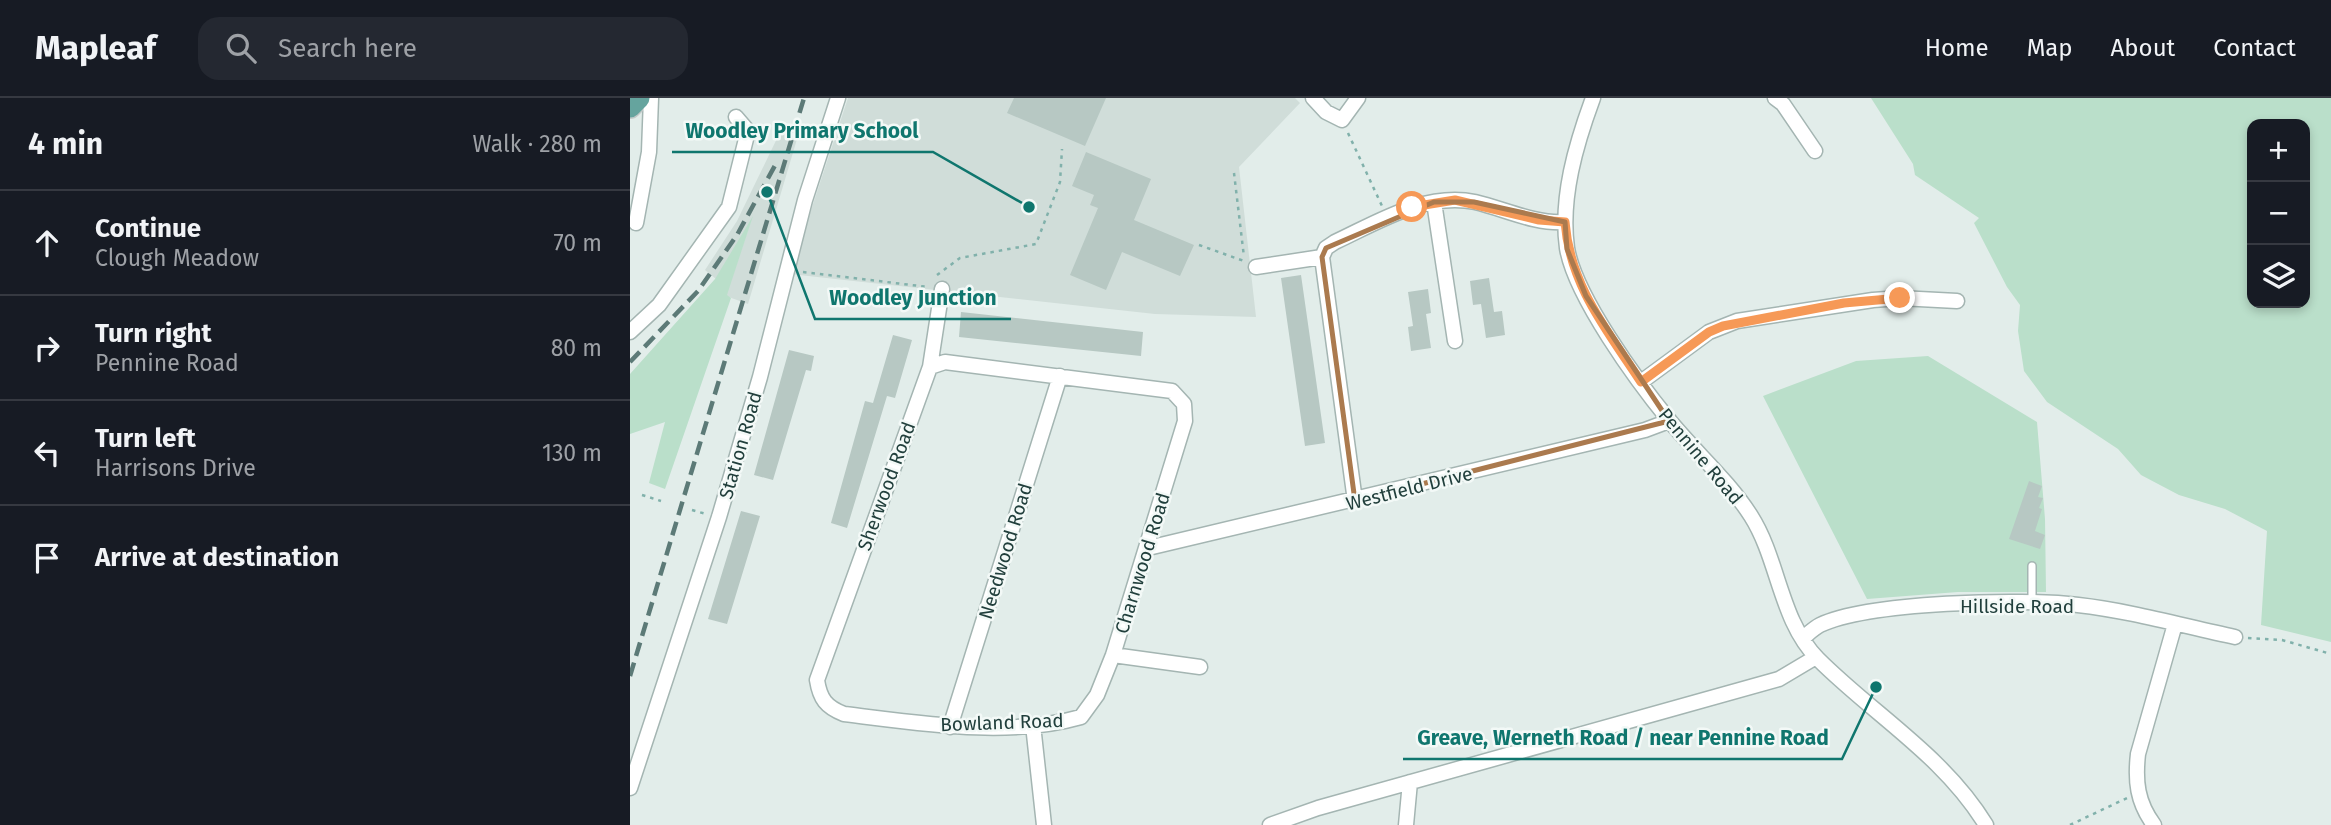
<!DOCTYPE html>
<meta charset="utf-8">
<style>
body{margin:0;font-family:"Fira Sans",sans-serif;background:#242831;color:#f1f3f6}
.controls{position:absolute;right:21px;top:21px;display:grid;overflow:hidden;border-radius:14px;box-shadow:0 4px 10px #0003}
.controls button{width:63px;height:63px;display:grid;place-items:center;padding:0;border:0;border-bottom:2px solid #363941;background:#171b24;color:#f1f3f6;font:35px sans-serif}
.stop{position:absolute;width:21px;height:21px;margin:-16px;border:5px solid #f69957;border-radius:50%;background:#fff}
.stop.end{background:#f69957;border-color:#fff;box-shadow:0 2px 7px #0008}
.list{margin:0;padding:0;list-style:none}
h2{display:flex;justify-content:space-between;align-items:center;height:91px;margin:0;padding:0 28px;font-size:30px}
h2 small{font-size:23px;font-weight:400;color:#9ea1a6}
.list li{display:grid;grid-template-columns:46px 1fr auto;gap:21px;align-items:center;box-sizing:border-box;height:105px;padding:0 28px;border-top:2px solid #363941}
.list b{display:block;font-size:26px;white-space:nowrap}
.list p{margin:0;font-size:23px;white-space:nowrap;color:#9ea1a6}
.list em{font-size:23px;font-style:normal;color:#9ea1a6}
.icon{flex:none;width:38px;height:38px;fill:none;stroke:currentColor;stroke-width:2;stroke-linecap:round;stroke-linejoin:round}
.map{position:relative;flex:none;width:1701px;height:727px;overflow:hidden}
header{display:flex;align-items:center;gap:42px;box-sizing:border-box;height:98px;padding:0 35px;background:#171b24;border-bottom:2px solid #363941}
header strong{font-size:33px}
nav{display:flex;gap:38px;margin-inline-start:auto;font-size:24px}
.search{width:490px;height:63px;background:#242831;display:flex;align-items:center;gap:18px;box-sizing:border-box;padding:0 24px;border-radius:21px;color:#9ea1a6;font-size:26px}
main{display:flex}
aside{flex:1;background:#171b24}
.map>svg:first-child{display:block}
.built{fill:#d0ddd9}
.green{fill:#badfca;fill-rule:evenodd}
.building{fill:#b7c8c3}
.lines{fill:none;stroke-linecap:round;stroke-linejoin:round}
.service-casing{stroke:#a4b5b2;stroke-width:10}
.minor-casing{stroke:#a4b5b2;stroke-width:17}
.primary-casing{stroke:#c1c9c8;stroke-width:24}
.path{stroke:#81b1ab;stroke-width:2.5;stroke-dasharray:3.5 5;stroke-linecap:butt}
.service{stroke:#fff;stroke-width:7}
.minor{stroke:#fff;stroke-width:14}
.primary{stroke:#65a49e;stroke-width:21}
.rail{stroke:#5c7a77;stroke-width:4.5;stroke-dasharray:14 7;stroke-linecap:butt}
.route{stroke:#f69957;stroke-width:9}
.marked{fill:none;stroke:#ab7a4e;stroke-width:5;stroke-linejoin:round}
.labels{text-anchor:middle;stroke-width:5;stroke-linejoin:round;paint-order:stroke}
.street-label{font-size:19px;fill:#213f3c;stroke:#f3f9f7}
.leader{fill:none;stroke:#0f766e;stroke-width:2.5}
.callout-dot{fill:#0f766e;stroke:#f3f9f7;stroke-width:2.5}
.callout-label{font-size:21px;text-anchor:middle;font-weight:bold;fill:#0f766e;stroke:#f3f9f7;stroke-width:5;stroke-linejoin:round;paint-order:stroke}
</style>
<header>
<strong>Mapleaf</strong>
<div class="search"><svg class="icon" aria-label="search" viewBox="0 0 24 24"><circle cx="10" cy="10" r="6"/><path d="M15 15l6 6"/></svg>Search here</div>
<nav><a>Home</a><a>Map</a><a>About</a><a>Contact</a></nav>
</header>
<main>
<aside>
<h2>4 min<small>Walk · 280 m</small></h2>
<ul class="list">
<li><svg class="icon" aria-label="ahead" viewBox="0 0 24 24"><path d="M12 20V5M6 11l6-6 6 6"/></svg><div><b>Continue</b><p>Clough Meadow</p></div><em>70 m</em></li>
<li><svg class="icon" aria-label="right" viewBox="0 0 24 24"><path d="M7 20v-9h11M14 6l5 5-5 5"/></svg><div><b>Turn right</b><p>Pennine Road</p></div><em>80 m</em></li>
<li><svg class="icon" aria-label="left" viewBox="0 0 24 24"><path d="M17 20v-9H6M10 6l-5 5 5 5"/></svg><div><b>Turn left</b><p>Harrisons Drive</p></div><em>130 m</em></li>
<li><svg class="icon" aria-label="arrive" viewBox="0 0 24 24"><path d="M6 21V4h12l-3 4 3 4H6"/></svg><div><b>Arrive at destination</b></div></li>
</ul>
</aside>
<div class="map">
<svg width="1701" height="727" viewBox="0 0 1701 727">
<rect width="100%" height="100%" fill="#e2edea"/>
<path class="built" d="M218,0H665L670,5L609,69L626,219L525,216L160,176Z
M154,26L170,31L118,206L96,198L121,123L86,181L75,172L107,123Z"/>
<path class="green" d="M1241,0H1701V544L1631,527L1637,433L1595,411L1549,397L1511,377L1488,351L1417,304L1394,273L1388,233L1390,207L1377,189L1344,125L1349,120L1285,77L1283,66ZM1622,26H1675V205H1622Z
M123,118L97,197L101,200L35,391L19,385L35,324L0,336V276L85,181Z
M1298,258L1407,324L1415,421L1416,494H1328L1237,501L1133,298L1226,263Z"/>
<path class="building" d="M384,0H476L455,48L377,15Z
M456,54L521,81L504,122L564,147L550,178L492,154L476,192L440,177L468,110L460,107L464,97L442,88Z
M671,177L695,345L675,348L651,180Z
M859,180L864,214L872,213L875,237L856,240L851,206L843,207L840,183Z
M798,191L801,215L796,216L801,250L781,253L778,229L783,228L778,194Z
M331,214L513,234L511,258L329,239Z
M263,237L282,242L265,300L257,298L217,430L201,425L235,303L243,305Z
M159,252L184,258L181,273L176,272L143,382L124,377Z
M1399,383L1412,388L1408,399L1413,400L1409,410L1412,411L1405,433L1415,437L1410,451L1379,441Z
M111,413L130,418L97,526L78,521Z"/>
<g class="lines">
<defs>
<path id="service" d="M1402,468V504"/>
<path id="minor" d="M683,0L696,14L712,22L728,0
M963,0C946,46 930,100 937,150C945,198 1007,283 1039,322C1066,355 1098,382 1121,418C1149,462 1150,523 1188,561C1244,617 1314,658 1356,727
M1145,0L1153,6L1185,53
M804,104L825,243
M6,125L19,54L21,0
M692,159L725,403
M626,169L692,159L696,150L705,144C748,124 795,94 845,104C875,111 904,126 935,124
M0,234L29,207L99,109L118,33L106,19
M300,269L315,264L542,293L554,306L555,323L483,557L467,597L451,619C377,640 289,625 214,616C196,609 190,601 187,582L300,269L312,191
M1011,284L1079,234L1107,223L1243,202L1270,200L1327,203
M518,450L1015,332L1039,323
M1173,540C1178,536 1184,530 1190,527C1238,504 1394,500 1448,507C1501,513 1553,528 1605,539
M483,557L570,569
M403,627L414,727
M320,629L430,278
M0,690L89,419L130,279L175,102L208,0
M640,727L688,710L1149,581L1186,559
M776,727L780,684
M1524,727C1507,704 1505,683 1508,656L1545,526"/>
<path id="primary" d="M0,9L9,0"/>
</defs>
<use href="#service" class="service-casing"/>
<use href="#minor" class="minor-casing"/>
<use href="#primary" class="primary-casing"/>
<path class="path" d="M718,35L752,108
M604,75L614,159
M569,147L614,163
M173,174L298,189
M307,177L330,160L406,146L430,84L432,51
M12,397L31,403
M62,412L76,416
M1618,540L1652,542L1701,556
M1440,727L1497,700"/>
<use href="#service" class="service"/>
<use href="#minor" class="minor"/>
<use href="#primary" class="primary"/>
<path class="rail" d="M0,264L68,193L107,137L148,62
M0,578L174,0"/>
</g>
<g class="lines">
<path class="route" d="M782,109L825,102L909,122L935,124C940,188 977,232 1011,284L1079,234L1093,228L1214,205L1270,200"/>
</g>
<path class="marked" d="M804,104H844L935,124L937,151L956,198L1039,323L725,403L692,159L696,150Z"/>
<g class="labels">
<g class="street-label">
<text transform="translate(110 347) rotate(-74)" y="7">Station Road</text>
<text transform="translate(1071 358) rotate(50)" y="7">Pennine Road</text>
<text transform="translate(256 388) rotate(-70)" y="7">Sherwood Road</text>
<text transform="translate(779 390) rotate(-14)" y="7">Westfield Drive</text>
<text transform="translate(375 453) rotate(-73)" y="7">Needwood Road</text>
<text transform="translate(512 465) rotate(-73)" y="7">Charnwood Road</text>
<text x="1387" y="515">Hillside Road</text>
<text transform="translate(372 624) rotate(-2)" y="7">Bowland Road</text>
</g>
</g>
<path class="leader" d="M399 109L303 54H42M137 94L185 221H381M1246 589L1212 661H773"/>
<g class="callout-dot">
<circle cx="399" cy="109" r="7"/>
<circle cx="137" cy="94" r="7"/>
<circle cx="1246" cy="589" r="7"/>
</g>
<g class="callout-label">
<text x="172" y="40">Woodley Primary School</text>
<text x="283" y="207">Woodley Junction</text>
<text x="993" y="647">Greave, Werneth Road / near Pennine Road</text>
</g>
</svg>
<div class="controls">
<button>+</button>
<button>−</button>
<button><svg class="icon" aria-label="layers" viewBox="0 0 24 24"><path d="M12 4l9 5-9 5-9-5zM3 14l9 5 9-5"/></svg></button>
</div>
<div class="stop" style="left:782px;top:109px"></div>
<div class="stop end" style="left:1270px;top:200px"></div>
</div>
</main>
